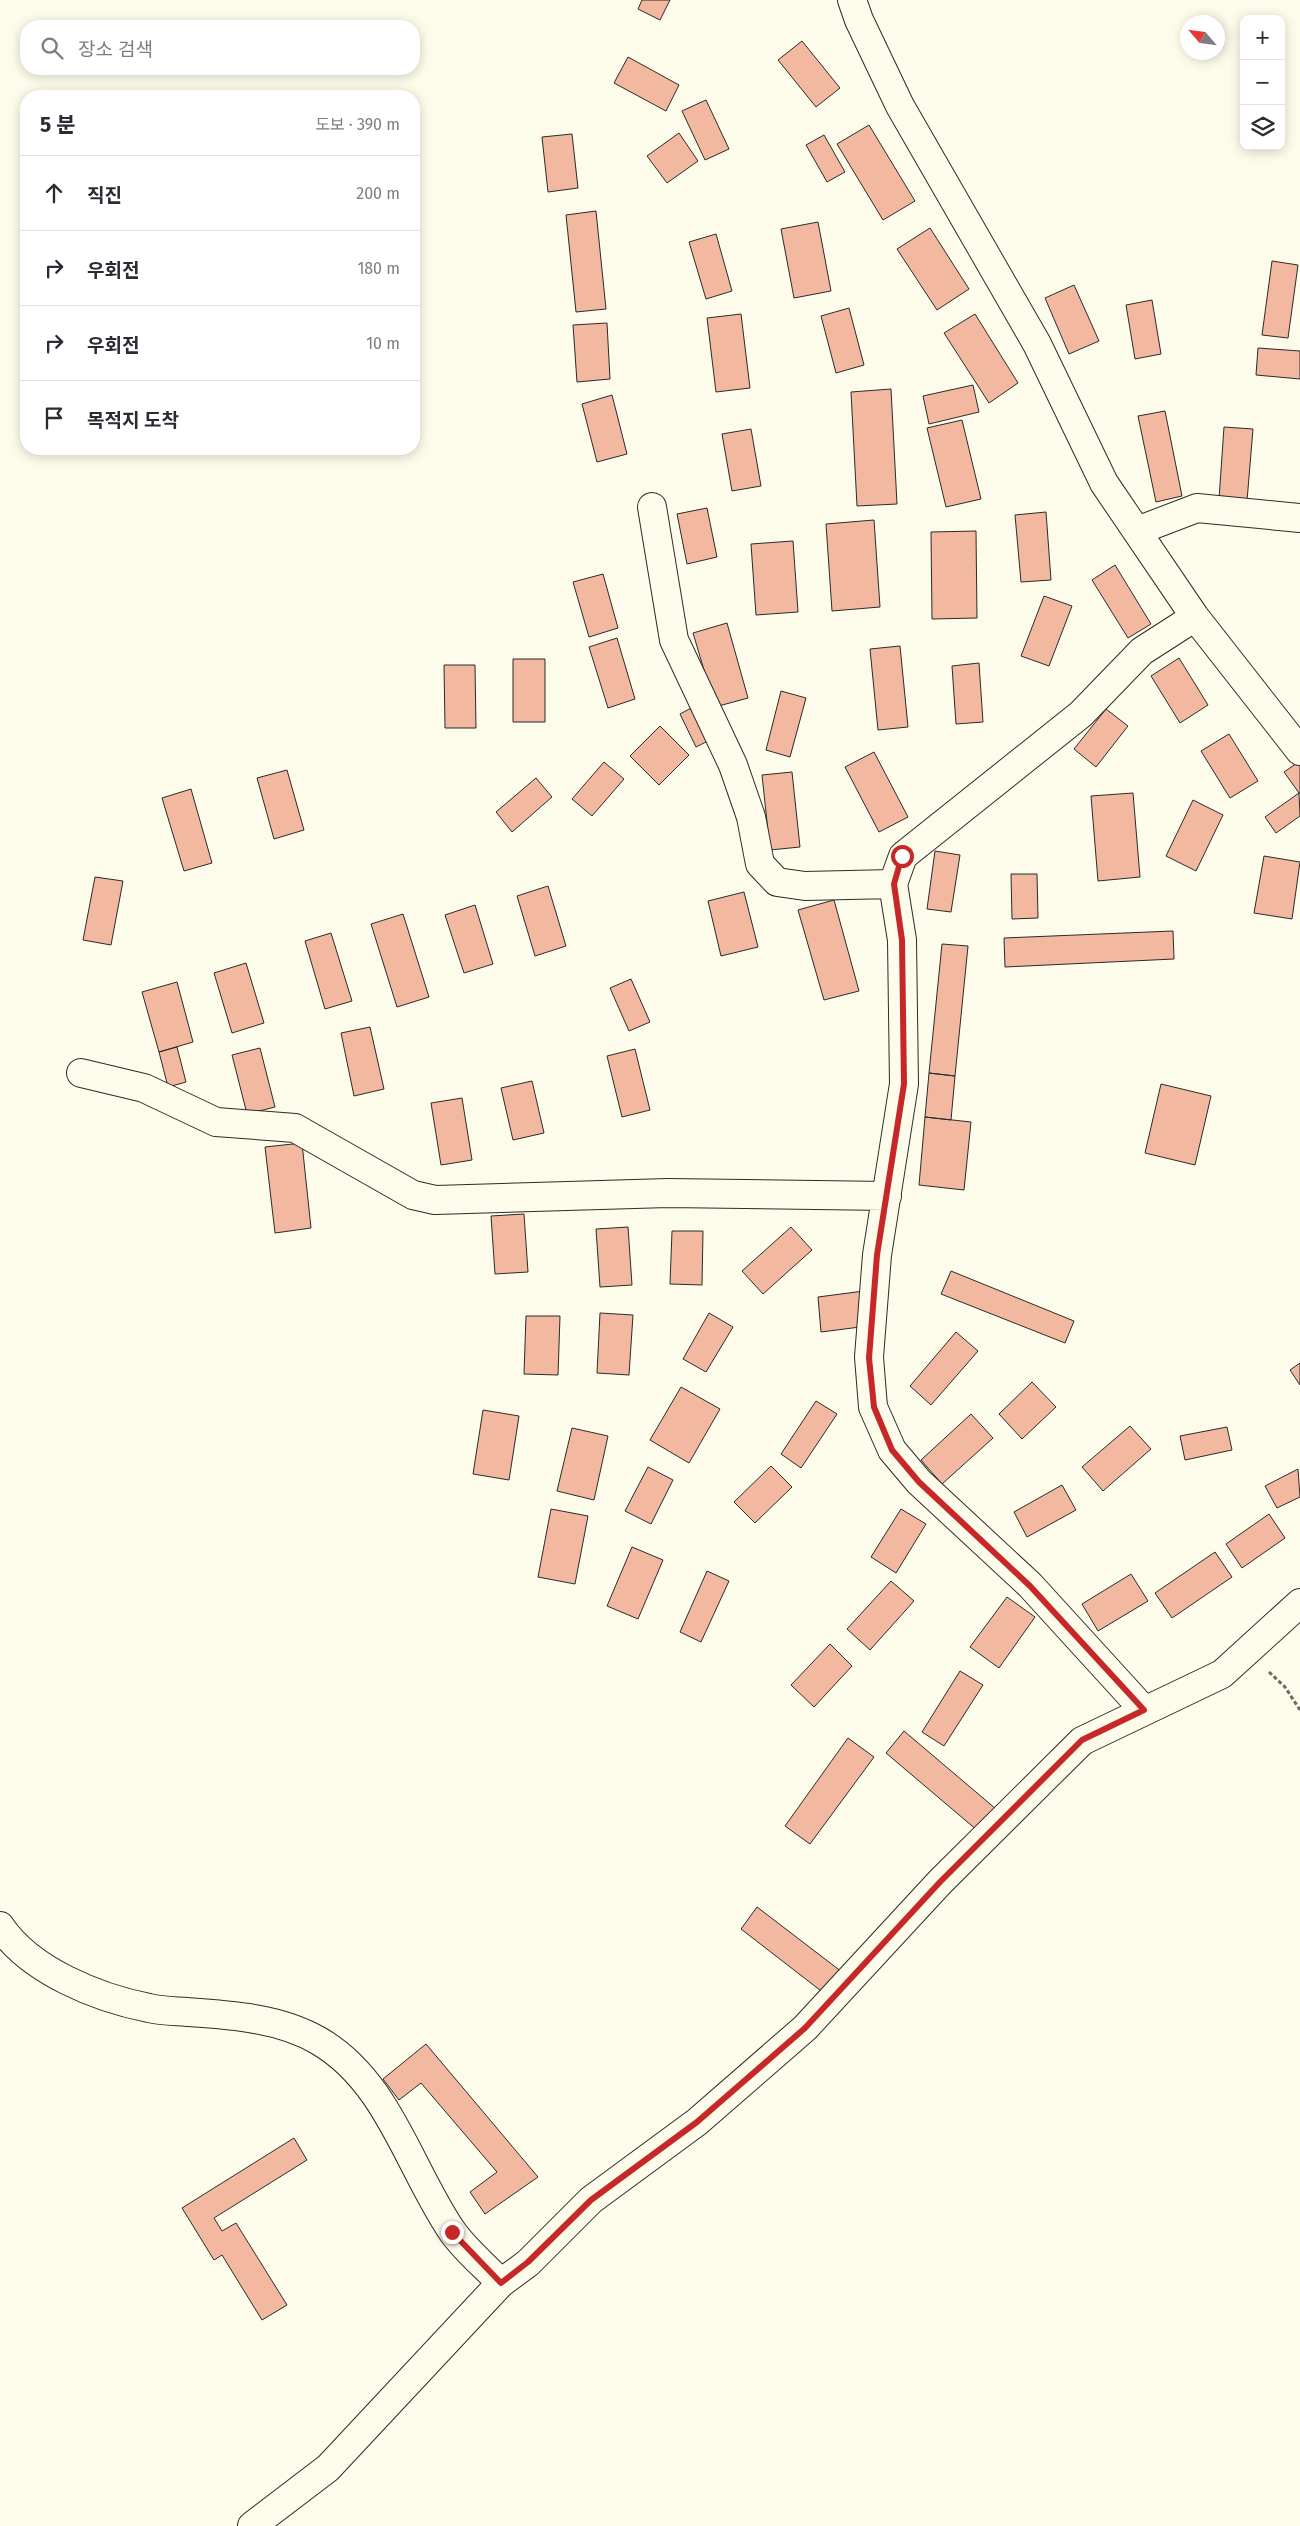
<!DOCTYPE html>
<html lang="ko">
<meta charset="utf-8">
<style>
body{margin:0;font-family:"Fira Sans","Noto Sans KR",sans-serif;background:#f7f7f7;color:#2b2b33}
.controls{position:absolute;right:15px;top:15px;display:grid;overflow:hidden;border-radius:10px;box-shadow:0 2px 12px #0003}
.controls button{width:45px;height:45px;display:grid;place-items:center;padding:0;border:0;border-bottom:1px solid #e1e1e2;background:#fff;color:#2b2b33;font:25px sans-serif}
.compass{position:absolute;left:1180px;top:15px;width:45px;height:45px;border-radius:50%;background:#fff;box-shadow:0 2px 12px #0003;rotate:298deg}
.stop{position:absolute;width:15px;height:15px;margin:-11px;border:4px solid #c62828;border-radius:50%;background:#fff}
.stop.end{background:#c62828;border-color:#fff;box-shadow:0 1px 5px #0008}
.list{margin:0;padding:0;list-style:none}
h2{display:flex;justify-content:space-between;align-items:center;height:65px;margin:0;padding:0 20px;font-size:21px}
h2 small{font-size:16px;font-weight:400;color:#7c7c81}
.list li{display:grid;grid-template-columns:32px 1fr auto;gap:15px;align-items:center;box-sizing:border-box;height:75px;padding:0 20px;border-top:1px solid #e1e1e2}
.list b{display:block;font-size:19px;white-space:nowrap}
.list em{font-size:16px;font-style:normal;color:#7c7c81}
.icon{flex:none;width:28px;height:28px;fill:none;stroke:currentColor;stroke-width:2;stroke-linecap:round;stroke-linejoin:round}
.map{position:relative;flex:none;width:1300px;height:2526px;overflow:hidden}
.search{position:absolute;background:#fff;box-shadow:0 2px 12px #0003;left:20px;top:20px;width:400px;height:55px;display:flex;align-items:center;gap:12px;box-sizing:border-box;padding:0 18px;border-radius:20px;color:#7c7c81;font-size:19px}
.panel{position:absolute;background:#fff;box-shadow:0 2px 12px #0003;left:20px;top:90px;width:400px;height:365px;border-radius:20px}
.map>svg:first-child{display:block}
.building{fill:#f2b8a0;stroke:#2b2b2b}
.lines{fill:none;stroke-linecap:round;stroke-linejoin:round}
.street-casing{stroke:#2b2b2b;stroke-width:30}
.path{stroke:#6a6964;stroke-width:3;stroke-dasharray:4 2.5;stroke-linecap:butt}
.street{stroke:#fdfbea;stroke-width:28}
.route{stroke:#c62828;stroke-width:6}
</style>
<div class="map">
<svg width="1300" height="2526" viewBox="0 0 1300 2526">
<rect width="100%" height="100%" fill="#fdfbea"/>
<path class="building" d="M642,0H670L660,20L638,9Z
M802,41L840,88L816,107L778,60Z
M628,57L679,85L666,111L614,83Z
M706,100L729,149L705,160L682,111Z
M869,125L915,201L883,220L837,144Z
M679,133L698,161L667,183L647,156Z
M572,134L578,188L548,192L542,137Z
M824,135L845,172L827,182L806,145Z
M596,211L606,309L576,312L566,215Z
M818,222L831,291L794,298L781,229Z
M930,228L969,289L937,310L897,249Z
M716,234L732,291L706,299L689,242Z
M1272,261L1298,265L1288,338L1262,335Z
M1074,285L1099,341L1069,354L1045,298Z
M1152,300L1161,354L1135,359L1126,305Z
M849,308L864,365L836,373L821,316Z
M741,314L750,388L716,392L707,318Z
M975,314L1018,383L989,403L944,333Z
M607,323L610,379L577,382L573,325Z
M1258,348L1300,351V379L1256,375Z
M973,385L979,412L929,424L923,396Z
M891,389L897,504L857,506L851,392Z
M612,395L627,454L597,462L582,404Z
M1165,411L1182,496L1156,502L1138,416Z
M962,420L981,499L946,507L927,428Z
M1224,427L1253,429L1247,501L1219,499Z
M751,429L761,486L732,491L722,434Z
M707,508L717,557L687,564L677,514Z
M1046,512L1051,580L1021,582L1015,515Z
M874,520L880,607L832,611L826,524Z
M976,531L977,618L932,619L931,532Z
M793,541L798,612L756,615L751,544Z
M1115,565L1151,624L1128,638L1092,580Z
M603,574L618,628L589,637L573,582Z
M1044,596L1072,606L1049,666L1021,656Z
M727,623L748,698L715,707L693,633Z
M617,638L635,699L608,708L589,647Z
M900,646L908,727L878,730L870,649Z
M1179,658L1208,705L1180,723L1151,676Z
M513,659H545V722H513Z
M979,663L983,722L956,724L952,666Z
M444,665H475L476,728H445Z
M781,691L806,698L790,757L766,750Z
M695,706L712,739L696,747L680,714Z
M1106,709L1128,726L1096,767L1074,749Z
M660,726L689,755L659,785L630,756Z
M1229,734L1258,781L1230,798L1201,751Z
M874,752L908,817L879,832L845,767Z
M1300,761V793H1299L1284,772Z
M604,762L624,779L592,816L572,799Z
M287,770L304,830L274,839L257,778Z
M792,772L800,847L770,850L762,775Z
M536,778L552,797L512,832L496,812Z
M191,789L212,863L184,871L162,798Z
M1133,793L1140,877L1098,881L1091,796Z
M1299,793L1300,816L1276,833L1265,817Z
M1193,800L1223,815L1196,871L1166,856Z
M935,851L960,855L951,912L927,909Z
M1264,856L1300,862L1292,919L1254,913Z
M1011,874H1037L1038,918L1012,919Z
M95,877L123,881L111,945L83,940Z
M548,886L566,946L535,956L517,896Z
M744,892L758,947L721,956L708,901Z
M834,900L859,991L824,1000L798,910Z
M475,905L493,964L464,973L445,915Z
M403,914L429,997L397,1007L371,924Z
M1173,931L1174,959L1005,967L1004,938Z
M331,933L352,1001L325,1009L305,941Z
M942,944L968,946L955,1076L929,1073Z
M246,963L264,1023L232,1033L214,973Z
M631,979L650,1022L629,1031L610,988Z
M177,982L193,1042L159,1052L142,992Z
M370,1027L384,1089L354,1096L341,1033Z
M177,1047L186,1082L168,1087L159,1052Z
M260,1048L275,1107L247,1114L232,1055Z
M635,1049L650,1110L622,1117L607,1056Z
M929,1073L955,1076L951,1120L925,1117Z
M532,1081L544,1133L513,1140L501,1088Z
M1161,1084L1211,1096L1195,1165L1145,1153Z
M462,1098L472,1160L441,1165L431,1103Z
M925,1117L971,1122L964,1190L919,1185Z
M302,1143L311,1228L275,1233L265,1147Z
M524,1214L528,1272L495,1274L491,1216Z
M628,1227L632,1285L600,1287L596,1229Z
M791,1227L812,1250L763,1294L742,1271Z
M672,1231H703L702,1285L670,1284Z
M951,1271L1074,1321L1065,1343L941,1294Z
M864,1291L868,1326L821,1332L818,1297Z
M600,1313L633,1315L629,1375L597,1373Z
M709,1313L733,1327L706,1372L683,1359Z
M526,1316H560L558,1375L524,1374Z
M956,1332L978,1351L931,1405L910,1386Z
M1300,1363V1385L1290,1370Z
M1032,1382L1056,1407L1022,1439L999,1414Z
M681,1387L720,1409L689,1463L650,1440Z
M816,1401L837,1414L801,1468L781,1454Z
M483,1410L519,1416L509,1480L473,1474Z
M971,1414L993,1438L942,1484L921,1460Z
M1130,1426L1151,1449L1103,1491L1082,1467Z
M1227,1427L1232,1450L1185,1460L1180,1436Z
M572,1428L608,1436L594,1500L557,1491Z
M771,1466L792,1487L755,1523L734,1502Z
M648,1467L673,1480L651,1524L625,1511Z
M1298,1469L1300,1497L1277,1508L1265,1486Z
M1062,1485L1076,1510L1027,1537L1014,1512Z
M551,1509L588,1516L575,1584L538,1577Z
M901,1509L926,1524L896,1573L871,1557Z
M1269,1514L1285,1538L1242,1568L1226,1544Z
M632,1547L663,1560L638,1619L607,1606Z
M1215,1552L1232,1577L1172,1618L1155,1593Z
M707,1571L729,1581L701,1642L680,1632Z
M1131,1574L1148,1601L1098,1631L1082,1604Z
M891,1581L914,1601L870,1650L847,1629Z
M1007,1597L1035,1617L999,1668L970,1647Z
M830,1644L852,1666L814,1707L791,1685Z
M960,1671L983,1685L944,1746L922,1732Z
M904,1731L996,1809L978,1831L886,1753Z
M848,1738L874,1757L810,1844L785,1826Z
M757,1907L842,1972L825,1994L741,1929Z
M426,2044L538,2177L485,2214L470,2192L497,2172L421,2083L399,2100L383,2079Z
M294,2138L307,2160L214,2218L222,2231L236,2223L287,2305L262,2320L222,2255L214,2260L182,2208Z"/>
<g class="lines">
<defs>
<path id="street" d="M852,0L859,20L900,106L1037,344L1104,483L1195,617L1300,751
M652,507L674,640L733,765L751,817L760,864L777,882L805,886L893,884
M1137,531L1197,508L1300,518
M81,1073L144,1088L216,1122L295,1128L413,1195L435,1200L668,1193L887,1196
M1144,1710L1030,1585L919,1482L892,1450L873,1407L869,1357L877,1255L904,1084L902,940L893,884L903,856L1081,714L1142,651L1195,617
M0,1926C30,1971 98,1998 149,2008C162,2011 175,2011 187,2012C231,2015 280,2018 319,2041C388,2081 409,2168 452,2231C465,2250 485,2266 501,2283
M252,2526L328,2468L501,2283L528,2263L591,2200L697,2122L805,2028L940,1882L1082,1741L1222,1674L1300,1603"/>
</defs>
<use href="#street" class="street-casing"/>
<path class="path" d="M1269,1672L1285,1687L1300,1710"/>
<use href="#street" class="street"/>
</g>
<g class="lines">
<path class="route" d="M452,2232L501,2283L528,2262L591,2200L697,2122L805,2028L940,1882L1082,1740L1144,1710L1030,1586L919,1482L892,1450L874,1407L869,1358L877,1255L904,1084L902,940L894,884L902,856"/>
</g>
</svg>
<div class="controls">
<button>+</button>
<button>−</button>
<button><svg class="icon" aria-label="layers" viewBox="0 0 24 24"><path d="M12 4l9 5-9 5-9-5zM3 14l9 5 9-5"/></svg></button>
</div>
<svg class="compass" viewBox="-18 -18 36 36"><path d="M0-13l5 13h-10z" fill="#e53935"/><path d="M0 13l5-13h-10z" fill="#7c7c81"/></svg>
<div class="stop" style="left:902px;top:856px"></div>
<div class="stop end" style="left:452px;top:2232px"></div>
<div class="search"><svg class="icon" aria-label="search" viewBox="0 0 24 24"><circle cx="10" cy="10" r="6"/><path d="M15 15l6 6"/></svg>장소 검색</div>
<section class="panel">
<h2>5 분<small>도보 · 390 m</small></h2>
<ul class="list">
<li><svg class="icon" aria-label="ahead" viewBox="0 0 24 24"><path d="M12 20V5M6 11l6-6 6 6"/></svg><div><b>직진</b></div><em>200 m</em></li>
<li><svg class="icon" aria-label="right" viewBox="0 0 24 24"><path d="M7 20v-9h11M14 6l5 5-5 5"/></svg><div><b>우회전</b></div><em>180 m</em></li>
<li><svg class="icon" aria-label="right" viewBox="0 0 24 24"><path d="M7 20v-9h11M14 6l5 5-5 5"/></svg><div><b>우회전</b></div><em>10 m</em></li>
<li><svg class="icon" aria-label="arrive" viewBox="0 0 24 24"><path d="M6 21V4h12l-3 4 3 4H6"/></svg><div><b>목적지 도착</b></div></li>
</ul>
</section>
</div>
